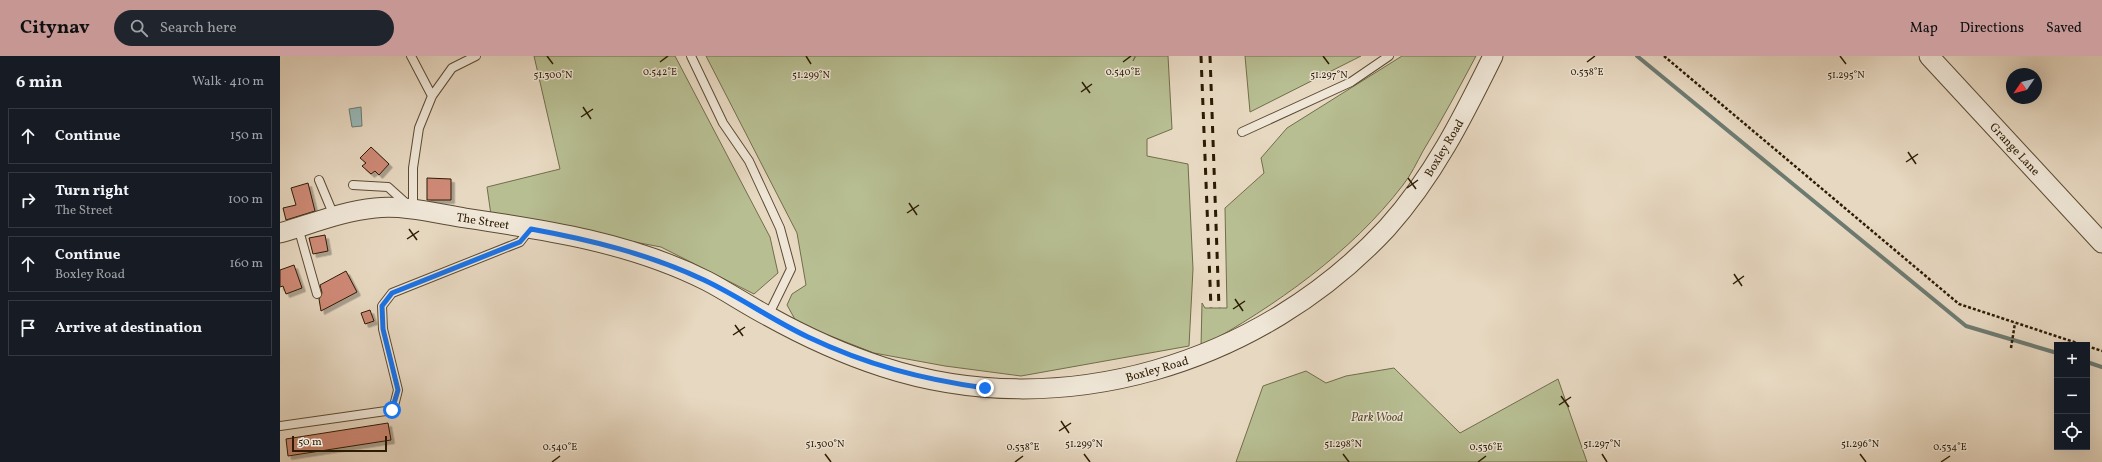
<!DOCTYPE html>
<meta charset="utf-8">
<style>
body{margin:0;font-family:Vollkorn,serif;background:#20242c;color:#f1f3f6}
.controls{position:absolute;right:12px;bottom:12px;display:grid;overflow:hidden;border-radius:0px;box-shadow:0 4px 16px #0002}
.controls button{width:36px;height:36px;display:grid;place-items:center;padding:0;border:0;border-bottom:1px solid #363941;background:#171b24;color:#f1f3f6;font:20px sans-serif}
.compass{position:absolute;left:1726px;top:12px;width:36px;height:36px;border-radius:50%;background:#171b24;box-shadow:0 4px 16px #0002;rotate:235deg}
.scale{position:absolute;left:12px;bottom:10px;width:95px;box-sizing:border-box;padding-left:4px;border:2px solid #2d1c03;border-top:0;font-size:11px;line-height:14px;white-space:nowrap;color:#2d1c03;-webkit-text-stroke:3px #efe6d7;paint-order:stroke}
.stop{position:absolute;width:12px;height:12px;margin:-9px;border:3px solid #1a73e8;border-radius:50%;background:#fff}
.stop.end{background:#1a73e8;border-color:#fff;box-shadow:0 1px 4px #0008}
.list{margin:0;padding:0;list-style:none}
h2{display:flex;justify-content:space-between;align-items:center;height:52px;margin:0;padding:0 16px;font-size:17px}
h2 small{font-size:13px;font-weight:400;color:#9ea1a6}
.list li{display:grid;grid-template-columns:26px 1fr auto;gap:12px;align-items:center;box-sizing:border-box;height:56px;margin:0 8px 8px;padding:0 8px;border:1px solid #363941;border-radius:0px}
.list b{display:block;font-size:15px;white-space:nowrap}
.list p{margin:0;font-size:13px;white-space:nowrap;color:#9ea1a6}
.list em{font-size:13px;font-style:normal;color:#9ea1a6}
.icon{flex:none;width:22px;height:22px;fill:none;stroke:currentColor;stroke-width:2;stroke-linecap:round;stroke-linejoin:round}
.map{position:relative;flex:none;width:1822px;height:406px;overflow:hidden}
header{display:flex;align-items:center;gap:24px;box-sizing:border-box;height:56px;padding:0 20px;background:#c59692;color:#111}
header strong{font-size:19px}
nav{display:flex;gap:22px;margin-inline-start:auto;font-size:14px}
.search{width:280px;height:36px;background:#20242c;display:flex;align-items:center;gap:10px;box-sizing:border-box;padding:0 14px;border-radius:22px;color:#9ea1a6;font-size:15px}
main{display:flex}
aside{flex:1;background:#171b24}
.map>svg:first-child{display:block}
.green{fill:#b7be92;stroke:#726d4a}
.water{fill:#98b9b9;stroke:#6d7a70}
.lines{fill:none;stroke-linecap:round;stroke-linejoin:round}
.stream{stroke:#6d7a70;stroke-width:4}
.building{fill:#cf8a77;stroke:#2d1c03;filter:url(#shadow)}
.service-casing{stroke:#5c4b32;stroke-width:10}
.tertiary-casing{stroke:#5c4b32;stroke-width:21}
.path{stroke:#2d1c03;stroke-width:2.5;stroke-dasharray:3 2;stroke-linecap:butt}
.service{stroke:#efe6d7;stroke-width:8}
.tertiary{stroke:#efe6d7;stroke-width:19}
.rail{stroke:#2d1c03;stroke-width:3;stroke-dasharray:7 7;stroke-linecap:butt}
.route{stroke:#1a73e8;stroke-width:5}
.ticks{fill:none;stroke:#2d1c03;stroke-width:1.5}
.labels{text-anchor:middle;stroke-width:3;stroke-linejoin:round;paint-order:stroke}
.street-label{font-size:12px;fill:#2d1c03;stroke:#efe6d7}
.park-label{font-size:12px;font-style:italic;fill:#564d2e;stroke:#efe6d7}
.ticks-label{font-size:10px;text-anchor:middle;fill:#2d1c03;stroke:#efe6d7;stroke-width:3;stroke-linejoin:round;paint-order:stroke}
</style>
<header>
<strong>Citynav</strong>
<div class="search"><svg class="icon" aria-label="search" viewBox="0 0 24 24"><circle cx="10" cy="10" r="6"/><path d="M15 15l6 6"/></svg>Search here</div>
<nav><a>Map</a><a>Directions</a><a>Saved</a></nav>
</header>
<main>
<aside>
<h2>6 min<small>Walk · 410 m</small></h2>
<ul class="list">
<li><svg class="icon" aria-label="ahead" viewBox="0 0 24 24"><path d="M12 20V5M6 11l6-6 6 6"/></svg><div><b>Continue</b></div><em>150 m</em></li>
<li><svg class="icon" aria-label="right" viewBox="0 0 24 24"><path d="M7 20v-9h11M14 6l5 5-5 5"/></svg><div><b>Turn right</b><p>The Street</p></div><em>100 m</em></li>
<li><svg class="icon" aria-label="ahead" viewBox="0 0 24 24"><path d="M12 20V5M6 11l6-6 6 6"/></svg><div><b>Continue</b><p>Boxley Road</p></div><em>160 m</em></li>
<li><svg class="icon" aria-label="arrive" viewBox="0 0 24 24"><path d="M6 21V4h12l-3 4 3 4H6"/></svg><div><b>Arrive at destination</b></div></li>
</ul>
</aside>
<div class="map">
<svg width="1822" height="406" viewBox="0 0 1822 406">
<defs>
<filter id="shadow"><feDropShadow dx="3.5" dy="3.5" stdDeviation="0" flood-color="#0004"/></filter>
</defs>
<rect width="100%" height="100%" fill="#e7d8c1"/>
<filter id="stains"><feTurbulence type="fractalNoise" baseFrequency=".005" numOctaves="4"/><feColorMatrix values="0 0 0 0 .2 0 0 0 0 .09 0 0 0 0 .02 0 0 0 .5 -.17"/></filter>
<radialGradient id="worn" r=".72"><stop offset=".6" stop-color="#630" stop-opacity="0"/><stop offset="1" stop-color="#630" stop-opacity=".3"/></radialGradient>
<path class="green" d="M254,0H395L490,181L498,217L474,238L381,191L211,159L207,131L280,113Z
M426,0H855L853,5L856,0H888L892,73L867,83V100L908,108L913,213L909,290L741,320L665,310L594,297L517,267L507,249L512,238L526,229L517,177Z
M965,0H1081L970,56Z
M1122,0H1196C1179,32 1162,64 1143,95C1137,106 1131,119 1123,129C1071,197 995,250 921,291L922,247L925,252H947L945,152L984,117L981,102L1007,72Z
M1114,312L1180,377L1278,323L1307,406H956L983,330L1026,315L1046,327L1066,320Z"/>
<path class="water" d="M81,51L82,70L72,71L69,53Z"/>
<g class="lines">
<path class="stream" d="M1357,0L1686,270L1777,297
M1807,306L1822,311"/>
</g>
<path class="building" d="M91,91L109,108L99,119L95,115L91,118L82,110L86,107L80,102Z
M147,122L171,123V144H147Z
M28,127L35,155L6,164L3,152L16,149L11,132Z
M45,179L48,195L33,198L29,182Z
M14,209L22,232L6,238L3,230L0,231V214Z
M66,215L77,236L41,255L39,243L42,237L40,229Z
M90,254L94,265L85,268L81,257Z
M108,367L111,384L8,400L6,383Z"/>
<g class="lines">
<defs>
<path id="service" d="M131,0L152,40
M411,0L443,67L469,105L500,172L511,213L488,260
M962,76L1071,26L1109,0
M39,124L54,160
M73,129L108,131L128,149
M133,153V112L139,72L152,40L172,12L196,0
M18,171L37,238
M0,370L113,354L118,334L103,273L102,250L112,237L240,186L250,173"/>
<path id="tertiary" d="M1649,0L1822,187
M0,177C31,168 63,155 95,152C124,149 155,157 185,162C267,174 352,187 427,225C448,236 467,249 488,260C524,280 563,298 603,311C781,369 981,308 1107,172C1153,121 1183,61 1213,0"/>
</defs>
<use href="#service" class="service-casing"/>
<use href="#tertiary" class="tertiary-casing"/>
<path class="path" d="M1384,0L1679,248L1803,289
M1807,290L1822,295
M1731,292L1735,267"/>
<use href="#service" class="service"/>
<use href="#tertiary" class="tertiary"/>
<path class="rail" d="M921,0L931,252
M930,0L939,252"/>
</g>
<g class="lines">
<path class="route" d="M112,354L118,334L103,273L102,250L112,237L240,186L251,173C311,184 369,198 424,224C460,241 492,264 528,281C587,309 641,323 705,332"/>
</g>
<path class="ticks" d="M267,0L273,8M526,0L531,8M1043,0L1049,8M1560,0L1566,8M380,6L388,0M843,6L851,0M1307,6L1315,0M802,26L810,37M801,36L812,28M303,51L311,63M301,61L313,53M1628,96L1636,108M1626,106L1638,98M1128,122L1136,133M1127,132L1138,124M629,147L637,159M627,157L639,149M129,173L137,184M127,183L139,175M1454,218L1462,230M1453,228L1464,220M955,243L963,255M953,253L965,245M455,269L463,280M453,279L465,271M1281,340L1289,351M1279,349L1291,341M781,365L789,377M779,375L791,367M545,398L551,406M804,398L810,406M1063,398L1069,406M1322,398L1327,406M1580,398L1586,406M272,406L280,400M735,406L743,400M1198,406L1206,400M1661,406L1670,400"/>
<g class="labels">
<g class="street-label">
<text transform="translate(1164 92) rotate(-59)" y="4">Boxley Road</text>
<text transform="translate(1735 93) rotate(47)" y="4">Grange Lane</text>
<text transform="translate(203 165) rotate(9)" y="4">The Street</text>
<text transform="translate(877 313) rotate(-16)" y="4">Boxley Road</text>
</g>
<g class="park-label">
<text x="1097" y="365">Park Wood</text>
</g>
</g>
<g class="ticks-label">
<text x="380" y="19">0.542°E</text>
<text x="1307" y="19">0.538°E</text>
<text x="843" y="19">0.540°E</text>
<text x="273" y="22">51.300°N</text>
<text x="531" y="22">51.299°N</text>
<text x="1049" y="22">51.297°N</text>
<text x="1566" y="22">51.295°N</text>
<text x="545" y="391">51.300°N</text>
<text x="804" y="391">51.299°N</text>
<text x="1063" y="391">51.298°N</text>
<text x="1322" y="391">51.297°N</text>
<text x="1580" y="391">51.296°N</text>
<text x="280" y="394">0.540°E</text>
<text x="743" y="394">0.538°E</text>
<text x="1206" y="394">0.536°E</text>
<text x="1670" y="394">0.534°E</text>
</g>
<rect width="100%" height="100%" filter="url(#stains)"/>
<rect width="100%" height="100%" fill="url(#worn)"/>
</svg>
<div class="controls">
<button>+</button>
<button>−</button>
<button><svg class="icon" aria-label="locate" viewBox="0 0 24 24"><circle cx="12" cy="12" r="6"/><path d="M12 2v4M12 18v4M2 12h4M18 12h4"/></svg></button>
</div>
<svg class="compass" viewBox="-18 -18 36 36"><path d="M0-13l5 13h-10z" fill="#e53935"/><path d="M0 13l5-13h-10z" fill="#9ea1a6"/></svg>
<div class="scale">50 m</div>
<div class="stop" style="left:112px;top:354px"></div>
<div class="stop end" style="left:705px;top:332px"></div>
</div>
</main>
